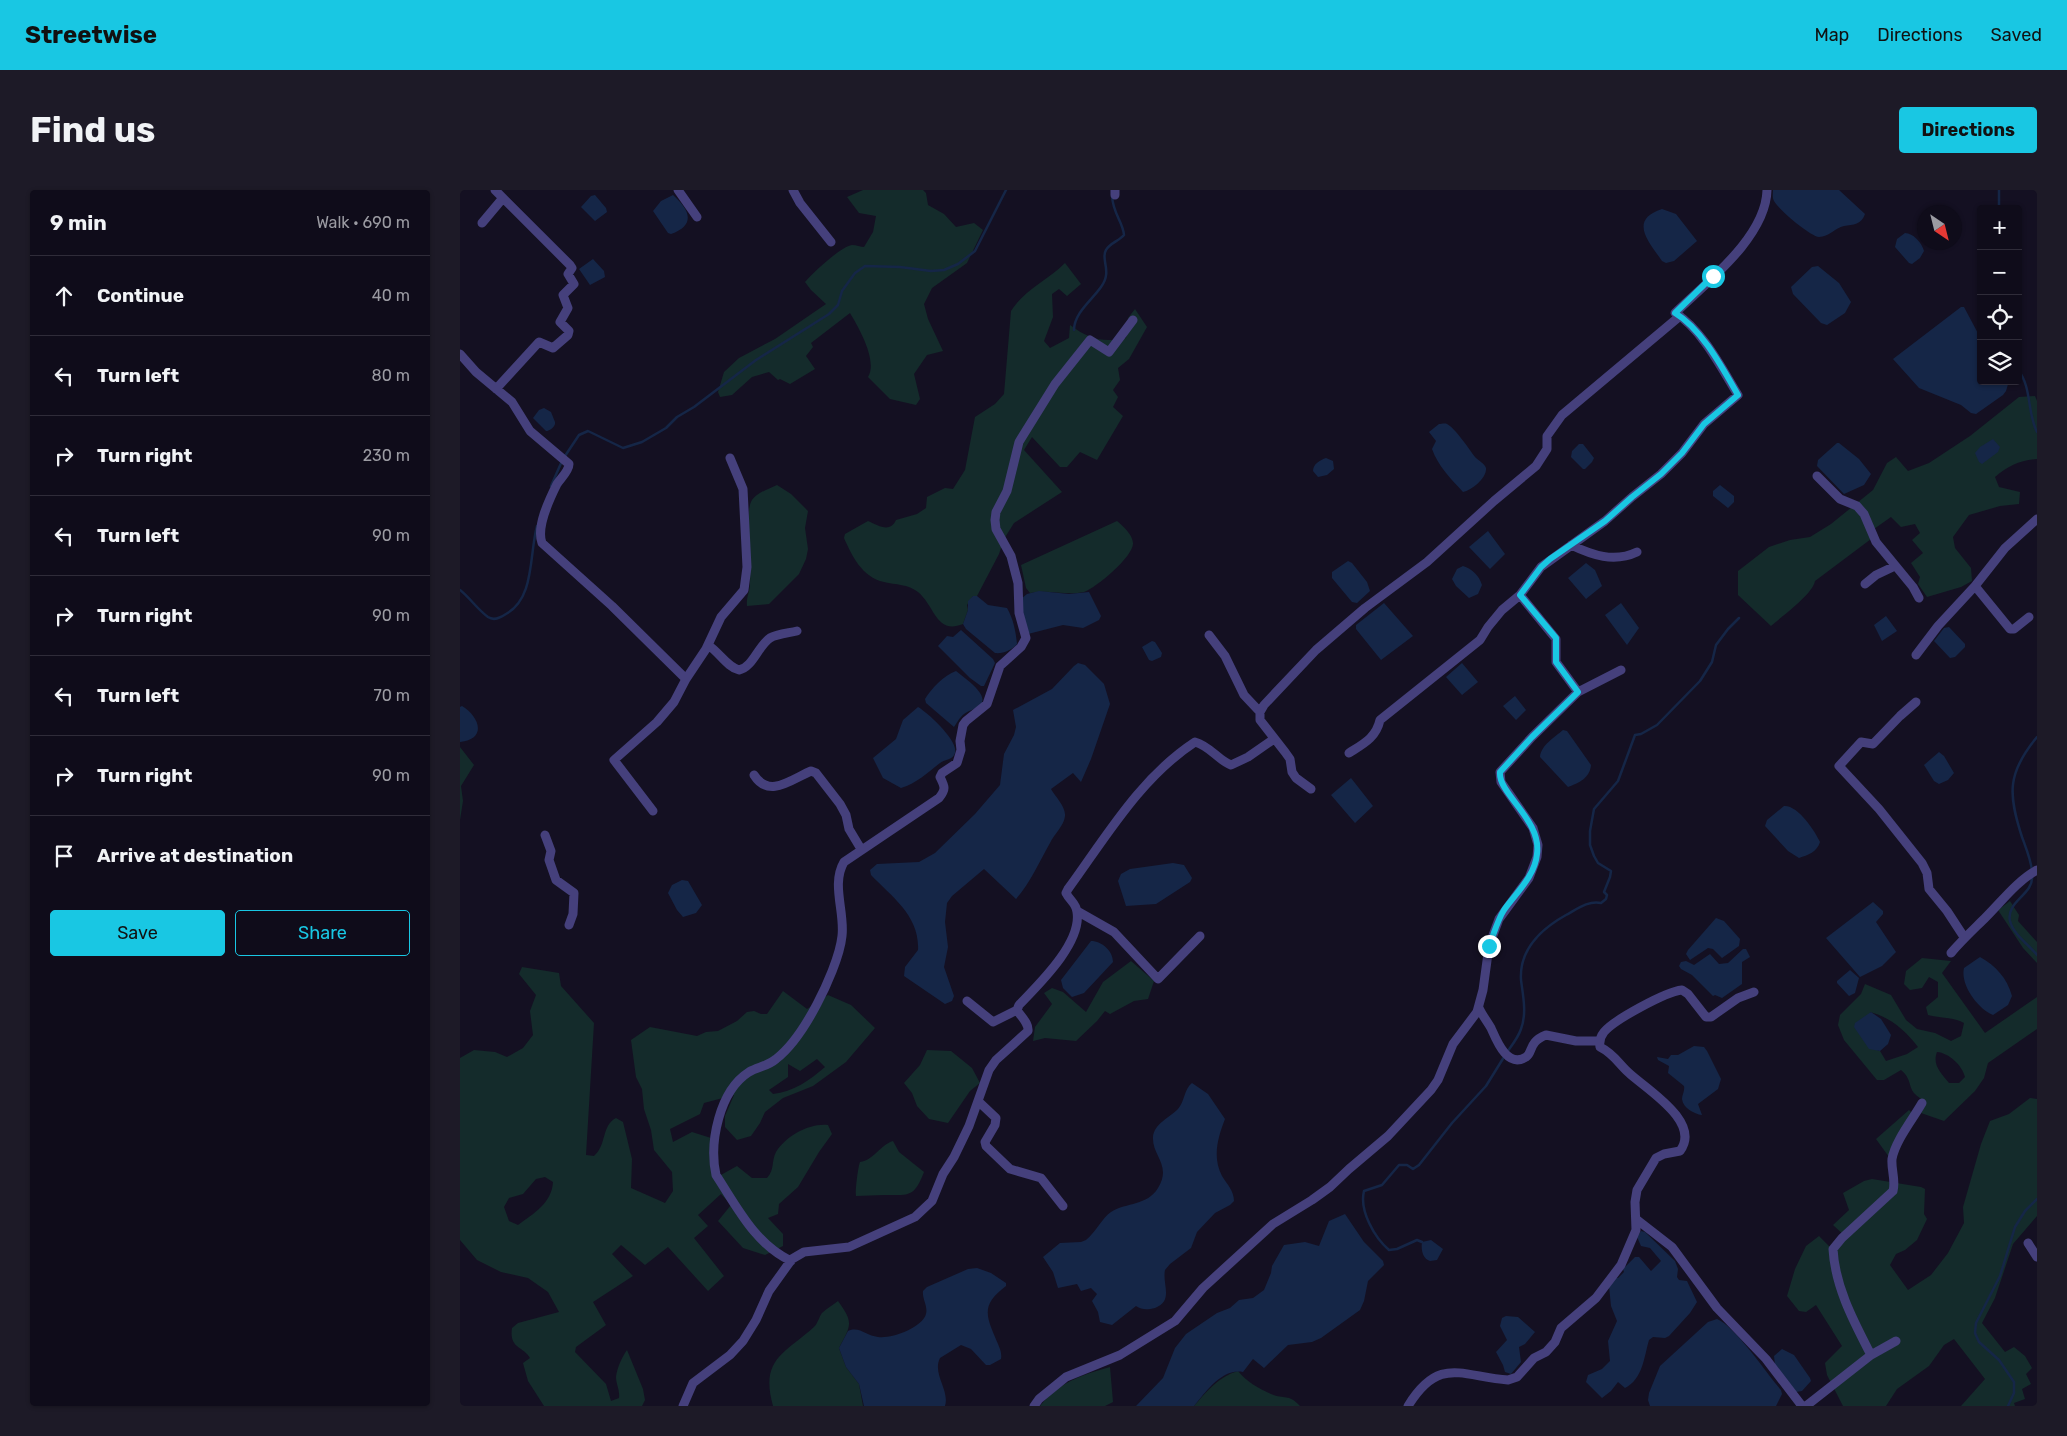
<!DOCTYPE html>
<meta charset="utf-8">
<style>
body{margin:0;font-family:Rubik,sans-serif;background:#1d1a27;color:#f1f3f6}
.controls{position:absolute;right:15px;top:15px;display:grid;overflow:hidden;border-radius:5px;box-shadow:0 1px 4px #0004}
.controls button{width:45px;height:45px;display:grid;place-items:center;padding:0;border:0;border-bottom:1px solid #2f2c39;background:#0f0c1a;color:#f1f3f6;font:25px sans-serif}
.compass{position:absolute;left:1457px;top:15px;width:45px;height:45px;border-radius:50%;background:#0f0c1a;box-shadow:0 1px 4px #0004;rotate:145deg}
.stop{position:absolute;width:15px;height:15px;margin:-11px;border:4px solid #19c7e3;border-radius:50%;background:#fff}
.stop.end{background:#19c7e3;border-color:#fff;box-shadow:0 1px 5px #0008}
.list{margin:0;padding:0;list-style:none}
h2{display:flex;justify-content:space-between;align-items:center;height:65px;margin:0;padding:0 20px;font-size:21px}
h2 small{font-size:16px;font-weight:400;color:#9b9ba2}
.list li{display:grid;grid-template-columns:32px 1fr auto;gap:15px;align-items:center;box-sizing:border-box;height:80px;padding:0 20px;border-top:1px solid #2f2c39}
.list b{display:block;font-size:19px;white-space:nowrap}
.list em{font-size:16px;font-style:normal;color:#9b9ba2}
.actions{display:flex;gap:10px;padding:15px 20px}
.actions a{flex:1;padding:11px 0;border:1px solid #19c7e3;border-radius:5px;text-align:center;font-size:18px;color:#19c7e3}
.actions .main{background:#19c7e3;color:#111}
.icon{flex:none;width:28px;height:28px;fill:none;stroke:currentColor;stroke-width:2;stroke-linecap:round;stroke-linejoin:round}
.map{position:relative;flex:none;width:1577px;height:1216px;overflow:hidden;border-radius:5px}
header{display:flex;align-items:center;gap:30px;box-sizing:border-box;height:70px;padding:0 25px;background:#19c7e3;color:#111}
header strong{font-size:24px}
nav{display:flex;gap:28px;margin-inline-start:auto;font-size:18px}
.intro{display:flex;align-items:center;justify-content:space-between;box-sizing:border-box;height:120px;padding:0 30px}
h1{margin:0;font-size:35px}
.button{padding:12px 22px;border-radius:5px;background:#19c7e3;color:#111;font-size:18px;font-weight:700}
main{display:flex;gap:30px;padding:0 30px}
aside{flex:1;background:#0f0c1a;border-radius:5px;box-shadow:0 1px 4px #0004}
.map>svg:first-child{display:block}
.green{fill:#142b2b;fill-rule:evenodd}
.water{fill:#152647}
.lines{fill:none;stroke-linecap:round;stroke-linejoin:round}
.stream{stroke:#152647;stroke-width:2.5}
.street{stroke:#45407c;stroke-width:9}
.route{stroke:#19c7e3;stroke-width:6}
</style>
<header>
<strong>Streetwise</strong>
<nav><a>Map</a><a>Directions</a><a>Saved</a></nav>
</header>
<div class="intro"><h1>Find us</h1><a class="button">Directions</a></div>
<main>
<aside>
<h2>9 min<small>Walk · 690 m</small></h2>
<ul class="list">
<li><svg class="icon" aria-label="ahead" viewBox="0 0 24 24"><path d="M12 20V5M6 11l6-6 6 6"/></svg><div><b>Continue</b></div><em>40 m</em></li>
<li><svg class="icon" aria-label="left" viewBox="0 0 24 24"><path d="M17 20v-9H6M10 6l-5 5 5 5"/></svg><div><b>Turn left</b></div><em>80 m</em></li>
<li><svg class="icon" aria-label="right" viewBox="0 0 24 24"><path d="M7 20v-9h11M14 6l5 5-5 5"/></svg><div><b>Turn right</b></div><em>230 m</em></li>
<li><svg class="icon" aria-label="left" viewBox="0 0 24 24"><path d="M17 20v-9H6M10 6l-5 5 5 5"/></svg><div><b>Turn left</b></div><em>90 m</em></li>
<li><svg class="icon" aria-label="right" viewBox="0 0 24 24"><path d="M7 20v-9h11M14 6l5 5-5 5"/></svg><div><b>Turn right</b></div><em>90 m</em></li>
<li><svg class="icon" aria-label="left" viewBox="0 0 24 24"><path d="M17 20v-9H6M10 6l-5 5 5 5"/></svg><div><b>Turn left</b></div><em>70 m</em></li>
<li><svg class="icon" aria-label="right" viewBox="0 0 24 24"><path d="M7 20v-9h11M14 6l5 5-5 5"/></svg><div><b>Turn right</b></div><em>90 m</em></li>
<li><svg class="icon" aria-label="arrive" viewBox="0 0 24 24"><path d="M6 21V4h12l-3 4 3 4H6"/></svg><div><b>Arrive at destination</b></div></li>
</ul>
<div class="actions"><a class="main">Save</a><a>Share</a></div>
</aside>
<div class="map">
<svg width="1577" height="1216" viewBox="0 0 1577 1216">
<rect width="100%" height="100%" fill="#141022"/>
<path class="green" d="M403,0H463L466,3L468,15L484,24L496,37L514,33L523,40L507,73L472,98L464,114L468,129L483,161L467,165L454,184L460,209L456,215L430,209L408,187C418,171 399,138 390,123L351,153L353,157L346,166L355,179L330,194L320,189L318,190L309,182L292,187L272,205L260,207L258,202L264,182L279,168L315,149L366,114L351,100L345,92C354,82 380,57 392,55C396,55 401,57 404,57L413,42L416,26L399,23L387,7Z
M605,73L621,94L607,106L599,99L592,104L593,127L584,151L590,158L609,148L610,135C629,149 643,153 666,148L668,128L675,119L687,137L669,169L658,178L660,190L653,200L658,207L653,217L663,226L637,270L620,262L607,277H600L572,247L564,260L602,302L554,333L544,349L539,364L517,406H513L507,415L508,420L503,434C476,445 475,416 458,402C448,394 436,395 424,392C402,387 392,366 384,348L385,344L408,331C419,336 430,343 436,330L457,324L466,318L467,307L485,298L493,299L505,280L515,227L535,214L544,204L551,121C564,100 588,90 605,73Z
M1575,206L1577,211V269C1560,270 1548,276 1535,287L1539,297L1560,302L1559,314L1540,316L1509,325L1493,347L1495,358L1511,378L1512,391L1501,397L1467,407L1458,394L1460,387L1451,373L1463,363L1452,350L1460,343L1455,334L1441,337L1431,327L1414,339L1411,349L1355,391C1353,404 1321,427 1311,436L1278,405V381L1309,357L1330,350L1350,347L1371,334L1413,300L1427,273L1436,267L1448,281L1469,273L1510,246L1559,207Z
M317,295L331,304L348,321L345,338L348,359L346,369L339,384L309,414L287,416C286,407 290,402 290,393C291,375 285,325 291,312C295,303 309,299 317,295Z
M657,331C664,337 672,344 673,353C674,366 636,398 624,402C606,406 588,399 570,403L566,398L561,375Z
M0,557L14,575L1,596L3,611L0,630Z
M1550,711L1559,725L1558,731L1577,752V773L1563,758L1538,720Z
M1462,768L1491,771L1482,783L1525,843L1577,807V839L1528,873L1524,888L1515,901L1484,931L1461,923L1465,916C1464,909 1460,909 1455,904C1448,897 1452,889 1441,880L1424,890H1417L1384,850L1378,835L1380,825L1401,804L1405,794L1431,805L1446,830L1457,839L1475,843L1491,851L1501,846L1504,833C1494,827 1479,828 1468,825L1466,817L1478,807V792L1469,787L1462,798L1450,800L1444,794L1446,781ZM1410,822C1430,827 1446,841 1458,857L1447,864L1426,871L1420,861H1418ZM1477,862C1489,863 1502,875 1505,887L1499,893H1489C1481,883 1472,875 1477,862Z
M671,771L694,791L688,809L674,811L650,824L645,821L637,831L616,851L585,848L573,851L575,837L592,814L584,803L592,798L603,802L626,822L643,792Z
M62,777L99,783L101,796L134,833L126,965L134,966C147,955 141,936 156,928L163,932L172,969L171,998L205,1013L213,1001L212,982L194,960L191,940L184,919L182,899L176,887L171,850L190,837L237,846L246,842L258,841L277,831L287,822L294,821L301,824H307L323,801L347,819L368,805L391,815L415,838L386,872L353,896L323,908L305,922L300,933L291,946L277,950L265,937V926L274,905L244,913L240,924L210,939L213,952L232,942L251,948L259,986L277,976L292,988H307C315,979 311,972 316,962C326,946 349,933 368,935L372,944L359,962L338,997L319,1014L318,1024L308,1028L323,1044V1056L305,1065L283,1058L258,1031L271,1015L261,1004L238,1025L248,1036L234,1048L264,1086L248,1101L208,1057L185,1075L161,1055L152,1064L173,1086L133,1112L146,1135L116,1157L115,1162L146,1194L151,1211L159,1208C160,1200 156,1194 156,1187C157,1178 162,1167 167,1160L183,1199L185,1210L182,1216H84L68,1191L63,1173L70,1168C63,1156 49,1159 52,1138L58,1133L99,1122L88,1102L68,1088L41,1082L17,1070L0,1050V868L14,860L35,862L47,867L63,858L73,845L70,821L76,805L59,784ZM357,869L365,877C350,890 333,902 313,904L309,900L328,887V874L340,881ZM85,987L93,992C92,1013 73,1024 58,1035L49,1031L44,1017L49,1008L63,1004L76,989Z
M467,860L491,861L512,878L520,893L510,901L488,933L469,929L457,916L452,903L444,893L460,875Z
M1570,908L1577,909V1026L1553,1054L1535,1108L1522,1133L1545,1162L1554,1157L1565,1166L1572,1178L1566,1184L1571,1194L1562,1199L1565,1209L1554,1213L1555,1216H1501L1525,1189L1494,1149L1484,1155L1469,1176L1437,1199L1426,1216H1383L1367,1185L1365,1173L1382,1156L1356,1115L1346,1122L1339,1121L1327,1106L1335,1079L1346,1056L1359,1046L1369,1056L1377,1058L1386,1047L1373,1035L1389,1020L1383,1003L1404,991L1412,989L1461,997L1465,999L1464,1024L1467,1029L1457,1050L1445,1060L1436,1064L1430,1075L1448,1100L1471,1085L1488,1063L1504,1033L1503,1017L1521,954L1530,931L1549,924Z
M1449,920L1453,924L1429,967L1416,949Z
M433,951L439,962L464,982C454,1008 449,1005 424,1005C415,1005 405,1006 396,1006C395,1002 398,977 400,972C414,970 420,955 433,951Z
M378,1111C394,1133 391,1135 379,1158L386,1177L399,1194L403,1216H313C300,1169 324,1164 354,1137C358,1133 359,1127 362,1123C366,1119 373,1115 378,1111Z
M650,1177L653,1212L645,1216H580C599,1192 622,1185 650,1177Z
M778,1181C787,1192 798,1198 811,1204C825,1210 828,1203 840,1216H734C747,1201 758,1187 778,1181Z"/>
<path class="water" d="M1313,0H1379L1405,24C1402,34 1393,35 1384,36C1375,38 1369,47 1359,47C1350,46 1319,20 1314,11C1312,7 1313,4 1313,0Z
M135,5L146,18L147,22L135,31L121,17L131,6Z
M213,5C230,20 236,35 211,44L208,43L193,21L201,11Z
M1202,19L1216,24L1237,51L1214,71L1206,73L1202,71C1189,52 1168,30 1202,19Z
M1445,43C1453,43 1462,53 1464,61L1460,68L1452,74L1449,73L1435,57L1437,49Z
M133,69L144,81L145,87L130,95L119,79Z
M1358,76L1379,93L1391,112L1385,123L1367,135L1361,133L1333,104L1331,97L1352,77Z
M1501,117H1504L1521,149V191H1549L1546,201L1543,205L1516,224L1511,223L1501,215L1459,198L1433,169Z
M84,218L91,222L95,232C96,236 90,241 86,241L73,228L79,220Z
M979,234C981,234 985,233 987,234C995,238 1009,259 1015,267C1018,270 1025,274 1026,278C1027,288 1012,300 1003,302C991,289 978,276 972,259L976,251L969,242Z
M1533,249L1540,257L1538,262L1522,274L1519,272L1515,263L1520,257Z
M1377,253H1379L1399,269L1411,284L1404,295L1384,304L1357,276L1358,270Z
M1119,254H1123L1134,268L1132,272L1125,279H1123L1111,267L1112,261Z
M866,268L873,271L874,279L867,285L858,287L853,281C853,274 860,270 866,268Z
M1260,295L1274,306V312L1268,318L1253,306V301Z
M1028,341L1045,364L1030,379L1009,357Z
M888,371L892,373L907,392L910,401L897,413L892,412L872,388V382Z
M1126,373L1135,380L1142,396L1126,409L1108,388Z
M1003,376C1012,379 1019,385 1022,395L1018,404L1009,408L996,396L992,389L997,379Z
M579,401L609,404L629,402L641,426L639,430L623,438L603,435L568,444L565,442L561,409L567,404Z
M513,406H517L528,415L547,418C553,428 556,442 557,454C552,460 543,464 535,463L506,439L503,434L508,420V411Z
M924,413L953,446L921,470L896,439V435Z
M1161,413L1179,438L1167,455L1145,425Z
M1426,426L1437,441L1422,451L1414,435Z
M1489,437L1505,454V457L1495,467L1490,468L1474,451L1484,438Z
M501,440L533,469L535,473L524,496H521L510,488L478,456L487,446L493,447Z
M692,451L695,452L702,463L701,467L692,471L689,470L682,457Z
M618,473L625,475L644,494L650,514L631,569L621,592L613,583L591,599C595,606 606,617 605,626C604,636 594,644 590,653C579,672 571,692 556,709L524,679L492,706L487,713L485,732L488,757L484,777L494,806L492,811L485,814L444,786L445,777L458,760C460,726 432,707 411,685L410,680L417,674L459,672L475,663L515,624L540,595L544,564L554,545L556,537L553,520L592,499L614,476Z
M1002,473L1018,492L1002,505L986,487Z
M496,481C503,487 529,504 521,514C517,519 509,520 504,524C499,528 497,533 494,537L466,513L465,509C471,499 484,485 496,481Z
M1055,506L1066,520L1056,530L1043,516Z
M2,516C20,527 27,549 0,552V517Z
M458,517C467,522 499,551 495,563C493,570 485,569 480,573C467,583 457,593 441,598L423,588L413,568L436,549L443,530Z
M1103,540L1107,541L1131,575C1130,588 1119,593 1108,597L1080,567C1081,555 1095,547 1103,540Z
M1479,562L1484,566L1494,583L1488,590L1479,594L1474,591L1464,575Z
M891,588L913,616L895,633L871,605Z
M1324,616C1338,615 1355,641 1360,652C1357,662 1348,665 1339,668L1328,661L1305,636L1307,630Z
M713,673L724,675L732,688L730,692L696,714L666,716L658,691L661,684L670,679Z
M222,690L228,691L242,715L236,723L223,727L217,720L208,703L212,695Z
M1413,712L1423,721V724L1416,732L1436,762L1422,776L1400,787L1366,748Z
M1256,728L1264,731L1280,749L1279,756L1262,768L1253,759L1248,758L1230,770L1226,764L1228,760Z
M631,751C642,751 653,761 653,772L624,803L612,807L603,798L601,790Z
M1283,759H1286L1290,767L1282,772V794L1262,808L1255,805L1253,806L1232,785L1221,779L1219,776L1221,772L1226,771L1234,775L1250,764L1259,774L1268,773Z
M1520,767C1536,776 1547,788 1552,806L1548,815L1533,825C1518,819 1500,795 1504,778Z
M1390,780L1399,788L1395,803L1389,806L1377,793V791Z
M1411,822L1421,829L1431,845L1428,854L1420,861L1409,859L1394,837L1395,833Z
M1234,856L1244,857L1247,861L1261,889L1258,899L1238,914L1242,925C1234,924 1223,918 1222,909C1222,905 1225,901 1224,896L1208,883L1209,876L1198,870L1197,867L1208,869L1211,865H1218Z
M732,893L748,904L765,929C758,947 752,967 762,986C767,994 774,1001 774,1011L770,1015L755,1023L737,1042L731,1058L710,1074L705,1080C702,1094 714,1111 695,1118C687,1120 682,1120 676,1116L652,1135L640,1132L638,1122L632,1111L637,1104L631,1098L621,1101L617,1094L598,1098L593,1082L583,1067L600,1053L621,1052L626,1050C636,1042 642,1028 651,1022C667,1012 687,1016 698,998C712,975 692,966 693,947C694,934 710,927 718,919C725,911 724,899 732,893Z
M885,1024L904,1052L923,1071L924,1075L908,1091L904,1111L900,1120L861,1148L852,1152L828,1155L804,1178L793,1169L783,1182C762,1178 746,1202 734,1216H676L703,1188L715,1158L726,1144L757,1123L770,1118L779,1110L793,1108L804,1100L811,1083L812,1076L824,1055L845,1052L859,1056L869,1031Z
M1181,1041L1185,1042L1215,1071L1218,1079L1217,1087L1219,1090L1227,1091L1237,1112L1230,1123L1209,1146L1205,1148L1193,1147L1189,1150C1184,1167 1183,1189 1165,1198L1158,1192L1151,1201L1142,1208L1126,1192L1128,1185L1142,1179L1150,1171L1148,1151L1157,1131L1151,1116L1149,1096L1155,1087L1158,1088L1164,1082L1163,1079L1175,1067H1179L1191,1081L1201,1071L1190,1058L1181,1056L1177,1047Z
M971,1050L983,1059L977,1070L970,1071C962,1068 961,1059 962,1052Z
M517,1078L531,1083L546,1093V1096C519,1116 527,1127 538,1154C540,1159 542,1163 541,1169L530,1175H526L511,1159L501,1155L480,1168C472,1184 490,1200 485,1216H404L399,1194L386,1177L379,1158L388,1141C400,1136 406,1146 418,1147C431,1149 462,1138 466,1124C468,1116 462,1109 463,1101L467,1097L508,1079Z
M1046,1126L1058,1127L1075,1142L1065,1154L1059,1157L1061,1172L1051,1184L1045,1182L1043,1175L1036,1162L1047,1150L1040,1136L1042,1128Z
M1257,1129C1275,1136 1307,1184 1321,1200L1322,1204L1316,1216H1190L1188,1210L1189,1203L1200,1176L1248,1132Z
M1322,1159L1334,1165L1350,1188L1351,1191L1342,1201L1336,1202L1315,1175L1314,1166Z"/>
<g class="lines">
<path class="stream" d="M1539,0V19
M614,140C614,123 632,110 641,97C653,81 640,69 646,60C650,53 659,51 664,45C663,32 653,24 652,6
M1558,180C1572,197 1567,223 1577,242
M105,266L119,245L128,241L163,258L182,252L206,238L217,227L234,217L296,170L369,124L378,115L382,101L395,83L405,76L440,77L471,81L484,80L498,74L515,61L546,0
M91,296L102,271
M0,400C10,408 18,420 28,427C34,431 40,428 46,424C75,408 69,365 77,336
M1572,681C1571,670 1566,658 1562,647C1548,604 1547,583 1577,547
M1572,687C1573,705 1546,711 1550,731C1553,744 1569,755 1577,765
M1047,862C1052,855 1058,848 1061,839C1067,823 1063,806 1061,790C1059,759 1081,739 1106,725C1117,719 1129,710 1141,713L1146,709L1147,705L1144,702L1150,687L1151,681L1138,673L1134,666L1130,655V641L1134,619L1158,591L1175,545L1181,544L1197,535L1240,491L1252,472L1256,455L1268,439L1279,428
M962,1052L957,1050L937,1059L929,1060C915,1048 899,1021 904,1001L922,995L939,975H947L953,979L959,975L992,933L1026,896L1044,867
M1548,1216L1554,1203V1192L1539,1170L1519,1152L1515,1143L1516,1133L1540,1086L1555,1037L1565,1021L1577,1009"/>
<path class="street" d="M35,0L110,75L112,78L108,84L114,94L103,105L108,118L100,132L109,141L108,145L93,158L79,152L36,199
M218,0L237,27
M333,0L340,13L371,52
M655,5V0
M22,33L43,8
M0,164L16,182L52,212L70,241L109,274C109,281 101,288 97,294C89,310 76,337 82,353L152,416L226,489
M1357,286L1380,309L1397,316L1404,324L1416,352L1453,397L1459,408
M1111,355C1132,365 1154,373 1177,362
M1405,394L1416,385L1435,376
M1515,396L1545,358L1577,329
M1060,405L1096,449V472L1118,502
M749,445L765,466L784,505L800,522
M248,455C259,462 267,477 279,480C293,477 298,456 310,448C317,444 329,443 337,441
M1456,465L1478,436L1515,396L1550,439H1554L1569,427
M1456,512L1440,526L1413,554L1401,552L1379,576L1419,619L1462,673L1467,683L1469,699L1487,721L1504,747
M889,563C903,554 916,548 920,530L1020,450L1028,437L1042,420L1060,405L1081,377L1145,331L1172,307L1201,284L1222,263L1244,234L1278,205C1262,179 1242,139 1215,123C1247,92 1306,47 1307,0
M294,585C309,609 332,589 351,581L356,583L380,614L386,625L389,639L401,659
M851,599L836,588L832,582L830,569L825,562L800,530V522L804,515L856,460L905,418L967,372L1034,311L1076,276L1087,259V246L1102,225L1220,126
M193,621L154,570L197,532L214,512L226,489L246,459L261,427L284,400L287,377L283,299L270,268
M85,645L91,661L89,670L96,690L114,703L113,724L109,735
M617,721L654,742L698,789L740,746
M1491,763C1502,750 1514,739 1526,727C1542,711 1557,691 1577,680
M507,811L533,832L557,820
M1019,818C1022,825 1027,831 1031,838C1036,849 1047,879 1066,867C1073,863 1068,852 1086,845L1116,851H1139
M518,911L536,928L535,935L525,952L526,956L550,979L581,988L603,1016
M1176,1029L1212,1057L1257,1118L1306,1169L1342,1216
M1568,1053L1577,1067
M331,1071C295,1054 277,1017 256,985C249,953 259,901 289,882C298,877 308,876 316,869C333,856 347,833 357,814C366,797 380,766 382,746C385,722 371,694 384,672L479,608C486,599 485,597 480,587L482,583L497,573L501,560L500,551L503,535L506,531L527,514L540,476L561,457L566,448L559,423L558,393L551,366L536,339L535,330L536,322L547,301L559,252L595,194L630,150L649,162L673,130
M1411,1165C1394,1132 1375,1097 1373,1059L1382,1048L1433,1001C1436,990 1431,980 1432,969C1435,951 1453,929 1462,913
M223,1216L233,1193L270,1165L283,1151L296,1130L309,1101L332,1069L344,1062L389,1057L455,1027L472,1011L483,984L494,967L509,936L529,880L536,870L568,841C569,833 561,827 557,820L559,815C579,794 622,753 617,722C616,713 610,711 606,703L608,699C646,647 680,588 735,552C750,556 758,570 771,575L788,567L814,549
M574,1216L579,1209L606,1187L660,1165L715,1131L743,1098L813,1034L852,1010L870,997L889,979L928,946L971,900L978,890L993,854L1017,822L1023,800L1029,756L1039,729L1069,688L1077,667L1078,655L1073,638L1041,592L1040,582L1072,547L1118,502L1161,480
M948,1216C979,1166 1000,1186 1048,1190L1057,1187L1074,1168L1086,1162L1095,1152L1101,1138L1136,1108L1161,1075L1176,1040L1175,1012L1177,1000L1196,968L1204,964L1220,961C1242,932 1186,899 1169,883C1158,873 1154,864 1140,857C1139,851 1140,847 1144,842C1154,830 1205,802 1222,800L1228,804L1246,827H1251L1278,808L1294,802
M1346,1216L1411,1165L1436,1151"/>
</g>
<g class="lines">
<path class="route" d="M1029,756C1034,744 1037,731 1044,720C1056,703 1075,686 1077,664C1082,630 1038,604 1040,582L1072,547L1118,502L1096,472V448L1060,405L1081,377L1090,369L1145,331L1172,307L1201,284L1222,263L1244,234L1278,205C1263,179 1242,139 1215,123L1253,86"/>
</g>
</svg>
<div class="controls">
<button>+</button>
<button>−</button>
<button><svg class="icon" aria-label="locate" viewBox="0 0 24 24"><circle cx="12" cy="12" r="6"/><path d="M12 2v4M12 18v4M2 12h4M18 12h4"/></svg></button>
<button><svg class="icon" aria-label="layers" viewBox="0 0 24 24"><path d="M12 4l9 5-9 5-9-5zM3 14l9 5 9-5"/></svg></button>
</div>
<svg class="compass" viewBox="-18 -18 36 36"><path d="M0-13l5 13h-10z" fill="#e53935"/><path d="M0 13l5-13h-10z" fill="#9b9ba2"/></svg>
<div class="stop" style="left:1253px;top:86px"></div>
<div class="stop end" style="left:1029px;top:756px"></div>
</div>
</main>
